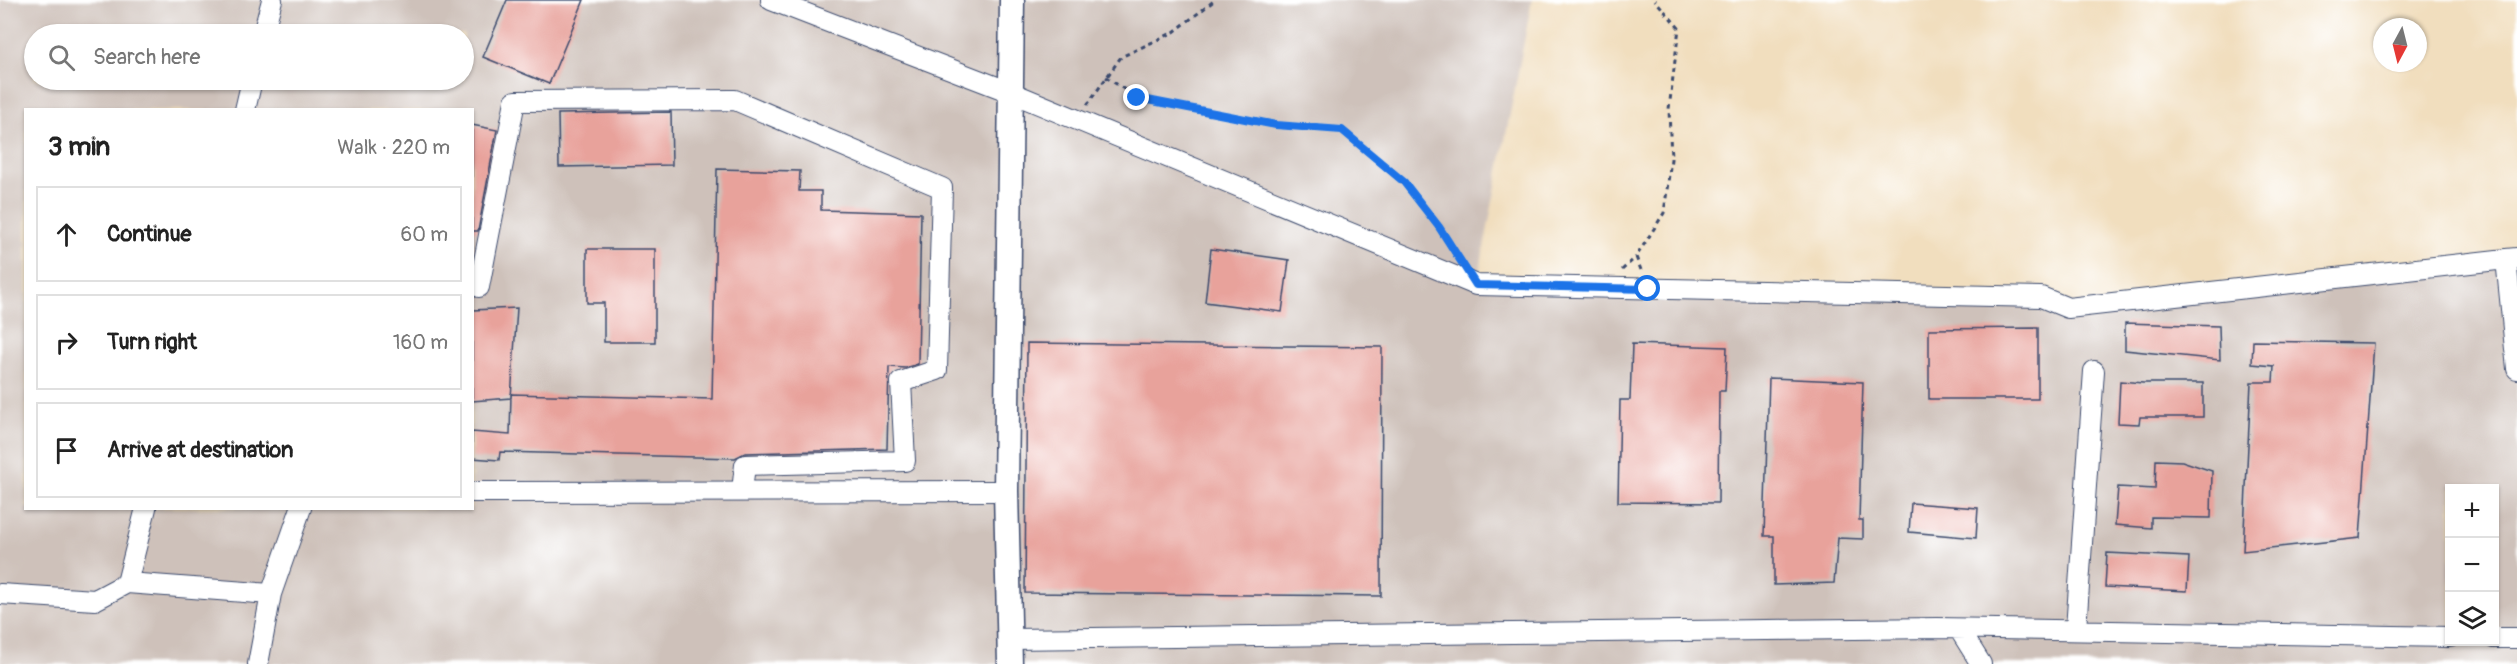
<!DOCTYPE html>
<meta charset="utf-8">
<style>
body{margin:0;font-family:Pangolin,sans-serif;background:#f2f2f2;color:#222}
.controls{position:absolute;right:18px;bottom:18px;display:grid;overflow:hidden;border-radius:0px;box-shadow:0 2px 4px #0004}
.controls button{width:54px;height:54px;display:grid;place-items:center;padding:0;border:0;border-bottom:2px solid #e0e0e0;background:#fff;color:#222;font:30px sans-serif}
.compass{position:absolute;left:2373px;top:18px;width:54px;height:54px;border-radius:50%;background:#fff;box-shadow:0 2px 4px #0004;rotate:187deg}
.stop{position:absolute;width:18px;height:18px;margin:-14px;border:4px solid #1a73e8;border-radius:50%;background:#fff}
.stop.end{background:#1a73e8;border-color:#fff;box-shadow:0 2px 6px #0008}
.list{margin:0;padding:0;list-style:none}
h2{display:flex;justify-content:space-between;align-items:center;height:78px;margin:0;padding:0 24px;font-size:26px}
h2 small{font-size:20px;font-weight:400;color:#767676}
.list li{display:grid;grid-template-columns:39px 1fr auto;gap:18px;align-items:center;box-sizing:border-box;height:96px;margin:0 12px 12px;padding:0 12px;border:2px solid #e0e0e0;border-radius:0px}
.list b{display:block;font-size:22px;white-space:nowrap}
.list em{font-size:20px;font-style:normal;color:#767676}
.icon{flex:none;width:33px;height:33px;fill:none;stroke:currentColor;stroke-width:2;stroke-linecap:round;stroke-linejoin:round}
.map{position:relative;flex:none;width:2517px;height:664px;overflow:hidden}
.search{position:absolute;background:#fff;box-shadow:0 2px 4px #0004;left:24px;top:24px;width:450px;height:66px;display:flex;align-items:center;gap:15px;box-sizing:border-box;padding:0 21px;border-radius:33px;color:#767676;font-size:22px}
.panel{position:absolute;background:#fff;box-shadow:0 2px 4px #0004;left:24px;top:108px;width:450px;height:402px;border-radius:0px}
.map>svg:first-child{display:block}
.industrial{fill:#cec1ba;fill-rule:evenodd}
.building{fill:#e8a29b}
.lines{fill:none;stroke-linecap:round;stroke-linejoin:round}
.minor-casing{stroke:#3b496c;stroke-width:22}
.major-casing{stroke:#3b496c;stroke-width:27}
.path{stroke:#3b496c;stroke-width:3;stroke-dasharray:4.5 4.5;stroke-linecap:butt}
.minor{stroke:#fff;stroke-width:20}
.major{stroke:#fff;stroke-width:24}
.route{stroke:#1a73e8;stroke-width:8}
</style>
<div class="map">
<svg width="2517" height="664" viewBox="0 0 2517 664">
<rect width="100%" height="100%" fill="#fff"/>
<filter id="ink" filterUnits="userSpaceOnUse"><feTurbulence type="fractalNoise" baseFrequency=".0167" numOctaves="2"/><feDisplacementMap in="SourceGraphic" scale="12" xChannelSelector="R" yChannelSelector="G"/><feConvolveMatrix kernelMatrix="1 2 1 2 8 2 1 2 1" color-interpolation-filters="sRGB"/></filter>
<filter id="wash" filterUnits="userSpaceOnUse"><feTurbulence type="fractalNoise" baseFrequency=".008" numOctaves="4" result="noise"/><feDisplacementMap in="SourceGraphic" scale="24" xChannelSelector="R" yChannelSelector="G"/><feGaussianBlur stdDeviation="1.35" result="paint"/><feColorMatrix in="noise" values="0 0 0 0 0 0 0 0 0 0 0 0 0 0 0 0 0 1.4 0 .05"/><feComposite in="paint" operator="in"/></filter>
<g filter="url(#wash)">
<rect width="100%" height="100%" fill="#f1debe"/>
<path class="industrial" d="M0,0H1532L1477,284L2041,297L2068,308L2517,258V664H0ZM34,34H464V80H34ZM26,110H472V508H26ZM2450,488H2494V642H2450Z"/>
<g id="blocks">
<path class="building" d="M507,0H584L549,84L483,57Z
M671,112L672,165L559,167L558,114Z
M472,125L497,130L478,231H472Z
M717,169L800,171L799,191H821V210L921,213L918,364L906,368L889,367L887,449L745,453L735,458L500,452L499,460L472,458V432L510,435L511,394L712,399Z
M587,249H655V342H604V303H587Z
M1211,249L1289,260L1282,312L1205,302Z
M517,308L511,398L472,401V310Z
M2125,323L2219,326L2220,360L2125,350Z
M2038,328V399H1929V329Z
M2253,341L2374,343L2360,538L2243,551L2251,382H2273L2274,366L2252,364Z
M1027,343L1382,347L1381,596L1025,593Z
M1632,344L1727,347L1725,391H1719L1718,503L1618,502L1620,400H1630Z
M1769,378L1863,382L1859,520H1863V539L1838,538L1834,583L1774,585V536H1764Z
M2120,381L2143,383H2203V417H2140L2139,424L2118,423Z
M2156,460L2182,461L2212,471L2211,518L2151,517V528L2115,525L2118,487L2155,489Z
M1911,503L1978,508L1976,538L1909,532Z
M2107,553L2189,557L2187,591L2105,587Z"/>
</g>
</g>
<g filter="url(#ink)">
<use href="#blocks" fill-opacity="0" stroke="#3b496c" stroke-width="1.5"/>
<g class="lines">
<defs>
<path id="minor" d="M771,0L1010,92L1476,285L2041,297L2068,308L2506,259
M263,34L272,0
M245,110L252,80
M2517,258L2506,259L2517,369
M479,287L515,101L735,100L942,188L937,370L901,382L905,461L745,465L742,491
M472,492L1006,491
M127,583L146,508
M0,594L95,600L127,583L271,594L301,508
M1959,629L1981,664
M2076,629L2094,371
M2494,638H2517
M1008,639L1937,628L2450,637
M258,664L271,594"/>
<path id="major" d="M1010,664L1006,491L1012,0"/>
</defs>
<use href="#minor" class="minor-casing"/>
<use href="#major" class="major-casing"/>
<path class="path" d="M1106,77L1137,98L1276,125L1343,130L1403,182L1439,227L1459,258
M1087,105L1121,57L1174,32L1215,0
M1622,270L1636,257
M1641,270L1636,257L1664,213L1671,159L1669,109L1679,28L1655,0"/>
<use href="#minor" class="minor"/>
<use href="#major" class="major"/>
</g>
</g>
<g class="lines" filter="url(#ink)">
<path class="route" d="M1137,98L1276,125L1342,130L1404,182L1439,227L1476,285L1648,289"/>
</g>
</svg>
<div class="controls">
<button>+</button>
<button>−</button>
<button><svg class="icon" aria-label="layers" viewBox="0 0 24 24"><path d="M12 4l9 5-9 5-9-5zM3 14l9 5 9-5"/></svg></button>
</div>
<svg class="compass" viewBox="-18 -18 36 36"><path d="M0-13l5 13h-10z" fill="#e53935"/><path d="M0 13l5-13h-10z" fill="#767676"/></svg>
<div class="stop" style="left:1648px;top:289px"></div>
<div class="stop end" style="left:1137px;top:98px"></div>
<div class="search"><svg class="icon" aria-label="search" viewBox="0 0 24 24"><circle cx="10" cy="10" r="6"/><path d="M15 15l6 6"/></svg>Search here</div>
<section class="panel">
<h2>3 min<small>Walk · 220 m</small></h2>
<ul class="list">
<li><svg class="icon" aria-label="ahead" viewBox="0 0 24 24"><path d="M12 20V5M6 11l6-6 6 6"/></svg><div><b>Continue</b></div><em>60 m</em></li>
<li><svg class="icon" aria-label="right" viewBox="0 0 24 24"><path d="M7 20v-9h11M14 6l5 5-5 5"/></svg><div><b>Turn right</b></div><em>160 m</em></li>
<li><svg class="icon" aria-label="arrive" viewBox="0 0 24 24"><path d="M6 21V4h12l-3 4 3 4H6"/></svg><div><b>Arrive at destination</b></div></li>
</ul>
</section>
</div>
